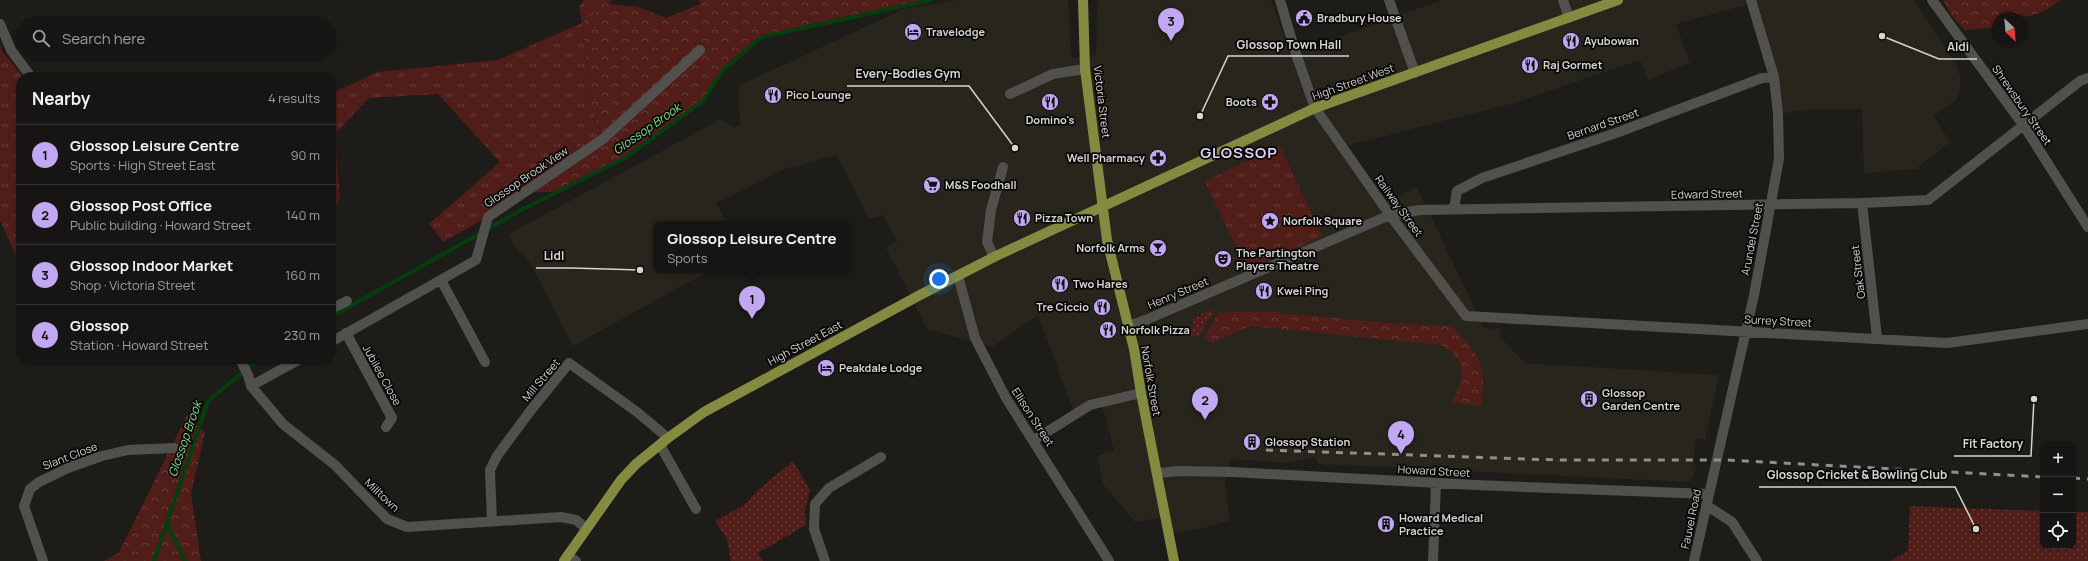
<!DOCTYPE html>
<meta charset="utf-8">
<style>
body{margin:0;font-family:Manrope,sans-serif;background:#232221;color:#f1f3f6}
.controls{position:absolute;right:12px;bottom:12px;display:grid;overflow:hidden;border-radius:8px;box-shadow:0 1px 3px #0004}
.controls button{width:36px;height:36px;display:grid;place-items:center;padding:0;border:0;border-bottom:1px solid #353433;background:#161513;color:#f1f3f6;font:20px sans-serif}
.compass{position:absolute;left:1992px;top:12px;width:36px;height:36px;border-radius:50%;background:#161513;box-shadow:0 1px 3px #0004;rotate:154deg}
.you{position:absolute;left:939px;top:279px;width:14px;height:14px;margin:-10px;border:3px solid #fff;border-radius:50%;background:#1a73e8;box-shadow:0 0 0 6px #1a73e833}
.badge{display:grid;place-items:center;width:26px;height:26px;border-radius:50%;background:#c2a7f2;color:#111;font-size:13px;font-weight:700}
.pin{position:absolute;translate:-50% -33px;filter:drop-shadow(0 1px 2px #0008)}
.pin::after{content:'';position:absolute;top:21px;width:14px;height:12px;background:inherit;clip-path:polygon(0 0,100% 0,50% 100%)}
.popup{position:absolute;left:653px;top:221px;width:198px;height:52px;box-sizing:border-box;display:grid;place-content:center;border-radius:8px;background:#161513;filter:drop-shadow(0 1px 3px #0005);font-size:13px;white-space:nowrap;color:#9e9fa0}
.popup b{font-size:15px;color:#f1f3f6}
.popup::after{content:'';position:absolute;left:50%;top:100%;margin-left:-8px;border:8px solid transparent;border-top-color:#161513}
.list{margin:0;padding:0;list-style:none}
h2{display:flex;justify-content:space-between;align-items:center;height:52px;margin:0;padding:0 16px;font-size:17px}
h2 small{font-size:13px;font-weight:400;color:#9e9fa0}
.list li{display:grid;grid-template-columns:26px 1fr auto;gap:12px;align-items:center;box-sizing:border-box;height:60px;padding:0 16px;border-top:1px solid #353433}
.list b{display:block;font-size:15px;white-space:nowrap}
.list p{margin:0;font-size:13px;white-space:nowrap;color:#9e9fa0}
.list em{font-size:13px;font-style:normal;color:#9e9fa0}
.icon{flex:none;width:22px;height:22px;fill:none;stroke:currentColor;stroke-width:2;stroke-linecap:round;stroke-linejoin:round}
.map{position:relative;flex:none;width:2088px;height:561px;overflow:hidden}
.search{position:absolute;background:#161513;box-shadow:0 1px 3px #0004;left:16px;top:16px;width:320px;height:44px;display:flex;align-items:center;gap:10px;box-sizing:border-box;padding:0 14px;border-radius:22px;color:#9e9fa0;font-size:15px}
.panel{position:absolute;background:#161513;box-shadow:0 1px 3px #0004;left:16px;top:72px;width:320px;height:292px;border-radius:16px}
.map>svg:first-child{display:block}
.built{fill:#28251d}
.grass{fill:url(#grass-tufts)}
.forest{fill:url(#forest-crowns)}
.park{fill:url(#park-dots)}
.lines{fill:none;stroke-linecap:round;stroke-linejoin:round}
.stream{stroke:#043e0e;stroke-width:4}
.minor{stroke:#51504d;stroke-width:10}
.major{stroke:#838b41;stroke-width:10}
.rail{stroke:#908f8d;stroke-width:3;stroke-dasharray:7 7;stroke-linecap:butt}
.labels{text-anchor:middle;stroke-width:3.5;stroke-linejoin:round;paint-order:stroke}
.poi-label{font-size:11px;font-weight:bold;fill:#d6d5d3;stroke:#070706;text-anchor:start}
.street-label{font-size:11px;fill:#d6d5d3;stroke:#070706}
.water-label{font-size:12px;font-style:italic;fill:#86e28b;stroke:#070706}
.district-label{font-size:15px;font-weight:bold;letter-spacing:1px;fill:#ded0fb;stroke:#070706}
.leader{fill:none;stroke:#d6d5d3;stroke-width:1.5}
.callout-dot{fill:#d6d5d3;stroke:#070706;stroke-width:1.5}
.callout-label{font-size:12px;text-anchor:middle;font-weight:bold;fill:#d6d5d3;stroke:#070706;stroke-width:3.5;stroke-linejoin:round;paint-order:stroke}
</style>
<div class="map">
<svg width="2088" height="561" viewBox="0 0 2088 561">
<defs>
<pattern id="grass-tufts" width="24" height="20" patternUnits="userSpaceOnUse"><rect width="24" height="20" fill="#501d18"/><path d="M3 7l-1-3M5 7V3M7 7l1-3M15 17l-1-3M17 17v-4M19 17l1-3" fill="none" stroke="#683d39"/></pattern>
<pattern id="forest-crowns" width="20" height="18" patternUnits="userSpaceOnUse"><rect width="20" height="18" fill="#501d18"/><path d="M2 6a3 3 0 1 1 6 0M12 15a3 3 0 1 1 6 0" fill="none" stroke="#683d39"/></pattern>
<pattern id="park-dots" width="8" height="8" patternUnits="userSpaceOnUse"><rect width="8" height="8" fill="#501d18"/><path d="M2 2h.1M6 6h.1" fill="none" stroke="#683d39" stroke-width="1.8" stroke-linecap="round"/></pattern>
</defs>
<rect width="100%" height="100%" fill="#1d1c19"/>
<path class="built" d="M958,0H1068L1071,58L1096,55L1098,0H1271L1290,54L1442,0H1914L1957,66L1960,77V90L1957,99L1934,116L1950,142L1916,169L1864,173L1862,109H1813L1778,114L1752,3L1676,24L1690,63L1648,80L1640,60L1514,103L1342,147L1382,205L1417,187L1484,328L1501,329L1500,337L1525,363L1719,375L1705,440L1696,439L1693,464L1697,465L1693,477L1688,482L1319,464L1315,457L1287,463L1231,459L1225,482L1230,520L1208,527L1167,534L1164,517L1135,522L1103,484L1097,456L1114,450L1102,404L1075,415L1038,315L992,347L927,329L886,248L897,241L883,215L869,219L837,155L782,170L716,203L727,224H656V270H711L573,346L530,263L514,245L509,234L721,119L734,128L740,125L738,86L904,9Z"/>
<path class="grass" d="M584,0H613L582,23L591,104L603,139L532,192L443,242L429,224L500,162L438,94L369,98L335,134L340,200L331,211V94L377,72L498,60L582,23L579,7Z
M0,46L2,51L23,77H21V267L0,220Z
M1280,146L1322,236L1247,271L1205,181Z"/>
<path class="forest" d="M699,0H930L802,26L762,37L723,70L703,101L625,158L558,192H532L603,139L591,104L582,23L607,4L638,7L666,18L700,4Z
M1943,0H2061C2038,17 2025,18 1998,18V27L1965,30L1952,16Z
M1231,312H1275L1374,322L1452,326C1481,358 1487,362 1481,406L1451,402C1467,380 1466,358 1441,345L1250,326L1212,343L1204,338L1218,313Z
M187,415L205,432L191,494L201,561H104L119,552Z"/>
<path class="park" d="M1211,310L1214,311L1198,337L1186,336L1184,332L1195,326L1192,319Z
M793,461L810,490L805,511L806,525L758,553L763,561H731L727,539L715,521L744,505L755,493Z
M1910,506L2043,511V546H2073V512H2088V561H1890L1908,551Z"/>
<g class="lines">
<path class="stream" d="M331,317L527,207L625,158L703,101L723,70L762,37L931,0
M167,523L185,561
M154,561L208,401L259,359"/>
<path class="minor" d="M1280,0L1295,51L1315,108L1390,215L1466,316L1947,343L2088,324
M1389,0L1415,73
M1563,0L1569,18
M1932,0L2024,126L2088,227
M0,24L11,50L31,77
M1010,94L1053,74L1085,69
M1862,203L1877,338
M1454,209L1457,191L1482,178L1616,133L1762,78L1774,77
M994,257L987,242L991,210L1003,167
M958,276L975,338L1006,398L1109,561
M441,280L485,362
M331,309L347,301
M1129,326L1148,319L1390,215L1420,210L1862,203L1928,200L2080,81L2088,78
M346,333L392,418L386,427
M331,342L476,260L488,217L603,139L700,50
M240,359L248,375L251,386L283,424L335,465L387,519L407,527L561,517L576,520L586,528
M251,386L300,359
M1034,440L1090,405L1141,393
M660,445L696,509
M1158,473L1180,471L1232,472L1475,485L1709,494
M1706,505L1732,522L1757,561
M492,522L490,470L497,456L531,410L569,363L637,412L668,438
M568,555L576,561
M43,561L24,506L30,489L39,482L68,468L102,456L128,450L174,448
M825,561L814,529L815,504L829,488L881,457
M1433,561L1436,483
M1694,561L1754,295L1779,159L1778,114L1774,77L1751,0"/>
<path class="major" d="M1083,0L1085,69L1107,240L1134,349L1141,393L1174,561
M564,561L621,480L636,464L668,438L704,412L920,295L994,257L1315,108L1618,0"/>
<path class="rail" d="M1266,450L1557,460H1727L2043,477
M2073,478L2088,479"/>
</g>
<defs>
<symbol id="civic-disc" viewBox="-11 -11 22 22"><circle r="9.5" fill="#c2a7f2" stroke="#070706"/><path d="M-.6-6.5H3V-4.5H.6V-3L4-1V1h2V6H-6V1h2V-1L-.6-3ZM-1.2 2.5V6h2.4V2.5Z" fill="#111"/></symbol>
<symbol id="hotel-disc" viewBox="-11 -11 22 22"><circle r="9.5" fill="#c2a7f2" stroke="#070706"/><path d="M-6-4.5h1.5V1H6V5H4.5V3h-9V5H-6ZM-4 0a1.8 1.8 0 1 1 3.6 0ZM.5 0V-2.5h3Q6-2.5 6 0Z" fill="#111"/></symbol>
<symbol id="restaurant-disc" viewBox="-11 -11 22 22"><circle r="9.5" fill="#c2a7f2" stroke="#070706"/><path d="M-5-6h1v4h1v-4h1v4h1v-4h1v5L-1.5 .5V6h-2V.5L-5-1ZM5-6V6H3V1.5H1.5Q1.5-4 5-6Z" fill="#111"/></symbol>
<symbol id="pharmacy-disc" viewBox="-11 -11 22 22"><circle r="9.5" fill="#c2a7f2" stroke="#070706"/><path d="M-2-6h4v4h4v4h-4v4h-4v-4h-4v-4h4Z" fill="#111"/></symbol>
<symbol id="supermarket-disc" viewBox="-11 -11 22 22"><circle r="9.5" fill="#c2a7f2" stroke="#070706"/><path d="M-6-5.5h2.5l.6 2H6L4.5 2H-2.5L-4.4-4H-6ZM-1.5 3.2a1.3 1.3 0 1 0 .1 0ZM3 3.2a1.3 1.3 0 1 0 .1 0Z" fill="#111"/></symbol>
<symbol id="sight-disc" viewBox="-11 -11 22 22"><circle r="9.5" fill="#c2a7f2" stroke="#070706"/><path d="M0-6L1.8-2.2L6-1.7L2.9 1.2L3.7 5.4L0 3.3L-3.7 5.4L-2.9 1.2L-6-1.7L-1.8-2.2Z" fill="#111"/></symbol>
<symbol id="bar-disc" viewBox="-11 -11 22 22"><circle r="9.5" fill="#c2a7f2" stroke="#070706"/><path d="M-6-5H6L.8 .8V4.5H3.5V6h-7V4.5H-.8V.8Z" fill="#111"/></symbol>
<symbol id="theatre-disc" viewBox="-11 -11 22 22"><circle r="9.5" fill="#c2a7f2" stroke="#070706"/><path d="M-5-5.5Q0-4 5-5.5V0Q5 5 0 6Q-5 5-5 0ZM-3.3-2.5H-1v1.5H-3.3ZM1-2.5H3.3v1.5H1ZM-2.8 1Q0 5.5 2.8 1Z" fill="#111"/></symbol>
<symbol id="building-disc" viewBox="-11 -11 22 22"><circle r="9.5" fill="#c2a7f2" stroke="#070706"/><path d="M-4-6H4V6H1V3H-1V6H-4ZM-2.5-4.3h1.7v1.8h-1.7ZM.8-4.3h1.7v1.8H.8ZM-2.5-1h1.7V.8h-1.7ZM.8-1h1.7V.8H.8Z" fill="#111"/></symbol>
</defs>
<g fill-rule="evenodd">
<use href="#civic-disc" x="1294" y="8" width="20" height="20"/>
<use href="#hotel-disc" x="903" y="22" width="20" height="20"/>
<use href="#restaurant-disc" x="1561" y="31" width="20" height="20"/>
<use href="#restaurant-disc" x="1520" y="55" width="20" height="20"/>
<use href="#restaurant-disc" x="763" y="85" width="20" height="20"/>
<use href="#restaurant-disc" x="1040" y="92" width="20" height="20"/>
<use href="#pharmacy-disc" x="1260" y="92" width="20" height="20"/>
<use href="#pharmacy-disc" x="1148" y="148" width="20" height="20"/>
<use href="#supermarket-disc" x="922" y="175" width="20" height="20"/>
<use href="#restaurant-disc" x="1012" y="208" width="20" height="20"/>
<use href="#sight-disc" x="1260" y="211" width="20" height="20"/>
<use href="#bar-disc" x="1148" y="238" width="20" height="20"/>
<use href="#theatre-disc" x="1213" y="249" width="20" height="20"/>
<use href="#restaurant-disc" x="1050" y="274" width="20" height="20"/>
<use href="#restaurant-disc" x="1254" y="281" width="20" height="20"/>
<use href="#restaurant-disc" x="1092" y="297" width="20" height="20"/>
<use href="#restaurant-disc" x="1098" y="320" width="20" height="20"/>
<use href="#hotel-disc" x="816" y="358" width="20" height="20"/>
<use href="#building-disc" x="1579" y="389" width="20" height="20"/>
<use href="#building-disc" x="1242" y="432" width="20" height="20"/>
<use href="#building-disc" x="1376" y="514" width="20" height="20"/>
</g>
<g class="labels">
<g class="poi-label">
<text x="1317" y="22">Bradbury House</text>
<text x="926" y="36">Travelodge</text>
<text x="1584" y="45">Ayubowan</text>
<text x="1543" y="69">Raj Gormet</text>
<text x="786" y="99">Pico Lounge</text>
<text x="1257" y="106" text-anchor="end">Boots</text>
<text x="1050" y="124" text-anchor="middle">Domino's</text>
<text x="1145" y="162" text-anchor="end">Well Pharmacy</text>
<text x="945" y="189">M&amp;S Foodhall</text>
<text x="1035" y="222">Pizza Town</text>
<text x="1283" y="225">Norfolk Square</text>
<text x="1145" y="252" text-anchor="end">Norfolk Arms</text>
<text x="1236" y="257">The Partington<tspan x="1236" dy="13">Players Theatre</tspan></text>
<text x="1073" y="288">Two Hares</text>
<text x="1277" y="295">Kwei Ping</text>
<text x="1089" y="311" text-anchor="end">Tre Ciccio</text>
<text x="1121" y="334">Norfolk Pizza</text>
<text x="839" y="372">Peakdale Lodge</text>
<text x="1602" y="397">Glossop<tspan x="1602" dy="13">Garden Centre</tspan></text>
<text x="1265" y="446">Glossop Station</text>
<text x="1399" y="522">Howard Medical<tspan x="1399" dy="13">Practice</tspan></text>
</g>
<g class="street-label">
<text transform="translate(1353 82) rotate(-20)" y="4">High Street West</text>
<text transform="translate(1102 102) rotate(83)" y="4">Victoria Street</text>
<text transform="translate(2022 105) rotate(55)" y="4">Shrewsbury Street</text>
<text transform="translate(1603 124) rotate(-19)" y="4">Bernard Street</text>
<text transform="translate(526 177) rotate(-34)" y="4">Glossop Brook View</text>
<text transform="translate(1707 194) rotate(-1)" y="4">Edward Street</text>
<text transform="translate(1399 206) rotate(54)" y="4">Railway Street</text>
<text transform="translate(1752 239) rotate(-79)" y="4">Arundel Street</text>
<text transform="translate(1858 272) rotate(-97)" y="4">Oak Street</text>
<text transform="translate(1178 293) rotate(-23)" y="4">Henry Street</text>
<text transform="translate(1778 321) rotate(3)" y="4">Surrey Street</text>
<text transform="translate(805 343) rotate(-28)" y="4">High Street East</text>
<text transform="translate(382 375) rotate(61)" y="4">Jubilee Close</text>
<text transform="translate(541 380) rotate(-50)" y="4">Mill Street</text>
<text transform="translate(1151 381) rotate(80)" y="4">Norfolk Street</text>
<text transform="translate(1033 417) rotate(57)" y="4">Ellison Street</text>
<text transform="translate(70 456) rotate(-21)" y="4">Slant Close</text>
<text transform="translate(1434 471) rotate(3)" y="4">Howard Street</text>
<text transform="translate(382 495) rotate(43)" y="4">Milltown</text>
<text transform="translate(1691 519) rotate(-78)" y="4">Fauvel Road</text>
</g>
<g class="water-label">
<text transform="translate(647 129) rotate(-35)" y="4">Glossop Brook</text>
<text transform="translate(185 439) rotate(-71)" y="4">Glossop Brook</text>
</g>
<g class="district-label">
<text x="1239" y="158">GLOSSOP</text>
</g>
</g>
<path class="leader" d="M1200 116L1228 56H1349M1882 36L1939 59H1977M1015 148L969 86H847M640 270L572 268H536M2034 399L2031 456H1954M1976 529L1955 487H1759"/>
<g class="callout-dot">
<circle cx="1200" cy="116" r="4"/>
<circle cx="1882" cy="36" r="4"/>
<circle cx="1015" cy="148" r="4"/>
<circle cx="640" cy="270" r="4"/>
<circle cx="2034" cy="399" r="4"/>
<circle cx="1976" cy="529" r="4"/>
</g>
<g class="callout-label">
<text x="1289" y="49">Glossop Town Hall</text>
<text x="1958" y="51">Aldi</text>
<text x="908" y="78">Every-Bodies Gym</text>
<text x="554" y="260">Lidl</text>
<text x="1993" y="448">Fit Factory</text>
<text x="1857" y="479">Glossop Cricket &amp; Bowling Club</text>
</g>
</svg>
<div class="controls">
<button>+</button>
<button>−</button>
<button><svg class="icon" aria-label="locate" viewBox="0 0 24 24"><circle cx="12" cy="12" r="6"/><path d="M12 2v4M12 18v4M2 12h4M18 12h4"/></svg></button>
</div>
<svg class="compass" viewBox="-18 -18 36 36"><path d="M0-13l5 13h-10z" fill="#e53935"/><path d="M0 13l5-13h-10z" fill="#9e9fa0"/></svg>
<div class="you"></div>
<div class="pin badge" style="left:752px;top:319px">1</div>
<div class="popup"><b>Glossop Leisure Centre</b>Sports</div>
<div class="pin badge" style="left:1205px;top:420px">2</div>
<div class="pin badge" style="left:1171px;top:41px">3</div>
<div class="pin badge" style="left:1401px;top:454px">4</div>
<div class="search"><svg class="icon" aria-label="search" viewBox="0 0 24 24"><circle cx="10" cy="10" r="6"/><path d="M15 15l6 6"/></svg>Search here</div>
<section class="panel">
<h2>Nearby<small>4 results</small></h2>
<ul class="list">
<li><span class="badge">1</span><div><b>Glossop Leisure Centre</b><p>Sports · High Street East</p></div><em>90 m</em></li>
<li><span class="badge">2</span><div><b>Glossop Post Office</b><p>Public building · Howard Street</p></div><em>140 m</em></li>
<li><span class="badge">3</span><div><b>Glossop Indoor Market</b><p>Shop · Victoria Street</p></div><em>160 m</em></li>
<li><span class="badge">4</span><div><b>Glossop</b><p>Station · Howard Street</p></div><em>230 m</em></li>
</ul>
</section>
</div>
